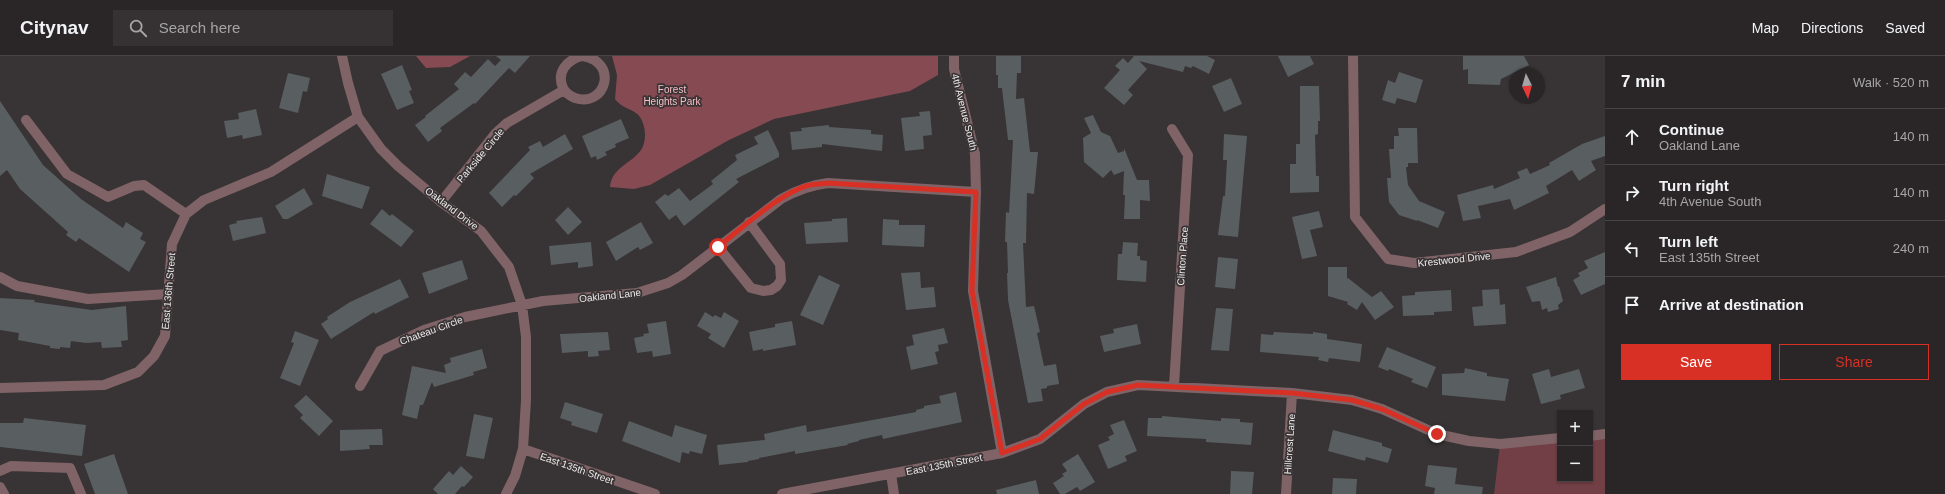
<!DOCTYPE html>
<meta charset="utf-8">
<style>
body{margin:0;font-family:Helvetica,sans-serif;background:#363233;color:#f1f3f6}
.controls{position:absolute;right:12px;bottom:12px;display:grid;overflow:hidden;border-radius:0px;box-shadow:0 1px 3px #0004}
.controls button{width:36px;height:36px;display:grid;place-items:center;padding:0;border:0;border-bottom:1px solid #464344;background:#2a2627;color:#f1f3f6;font:20px sans-serif}
.compass{position:absolute;left:1509px;top:12px;width:36px;height:36px;border-radius:50%;background:#2a2627;box-shadow:0 1px 3px #0004;rotate:175deg}
.stop{position:absolute;width:12px;height:12px;margin:-9px;border:3px solid #d93025;border-radius:50%;background:#fff}
.stop.end{background:#d93025;border-color:#fff;box-shadow:0 1px 4px #0008}
.list{margin:0;padding:0;list-style:none}
h2{display:flex;justify-content:space-between;align-items:center;height:52px;margin:0;padding:0 16px;font-size:17px}
h2 small{font-size:13px;font-weight:400;color:#a5a5a7}
.list li{display:grid;grid-template-columns:26px 1fr auto;gap:12px;align-items:center;box-sizing:border-box;height:56px;padding:0 16px;border-top:1px solid #464344}
.list b{display:block;font-size:15px;white-space:nowrap}
.list p{margin:0;font-size:13px;white-space:nowrap;color:#a5a5a7}
.list em{font-size:13px;font-style:normal;color:#a5a5a7}
.actions{display:flex;gap:8px;padding:12px 16px}
.actions a{flex:1;padding:9px 0;border:1px solid #d93025;border-radius:0px;text-align:center;font-size:14px;color:#d93025}
.actions .main{background:#d93025;color:#fff}
.icon{flex:none;width:22px;height:22px;fill:none;stroke:currentColor;stroke-width:2;stroke-linecap:round;stroke-linejoin:round}
.map{position:relative;flex:none;width:1605px;height:438px;overflow:hidden}
header{display:flex;align-items:center;gap:24px;box-sizing:border-box;height:56px;padding:0 20px;background:#2a2627;border-bottom:1px solid #464344}
header strong{font-size:19px}
nav{display:flex;gap:22px;margin-inline-start:auto;font-size:14px}
.search{width:280px;height:36px;background:#363233;display:flex;align-items:center;gap:10px;box-sizing:border-box;padding:0 14px;border-radius:0px;color:#a5a5a7;font-size:15px}
main{display:flex}
aside{flex:1;background:#2a2627}
.map>svg:first-child{display:block}
.green{fill:#723f46}
.forest{fill:#854a52}
.building{fill:#595e60}
.lines{fill:none;stroke-linecap:round;stroke-linejoin:round}
.street{stroke:#7f6366;stroke-width:10}
.route{stroke:#d93025;stroke-width:5}
.labels{text-anchor:middle;stroke-width:3.5;stroke-linejoin:round;paint-order:stroke}
.park-label{font-size:10px;fill:#f8bfc5;stroke:#383334}
.street-label{font-size:10px;fill:#efebec;stroke:#383334}
</style>
<header>
<strong>Citynav</strong>
<div class="search"><svg class="icon" aria-label="search" viewBox="0 0 24 24"><circle cx="10" cy="10" r="6"/><path d="M15 15l6 6"/></svg>Search here</div>
<nav><a>Map</a><a>Directions</a><a>Saved</a></nav>
</header>
<main>
<div class="map">
<svg width="1605" height="438" viewBox="0 0 1605 438">
<rect width="100%" height="100%" fill="#383334"/>
<path class="green" d="M1605,378V438H1494L1500,388L1560,382V423H1590V380Z"/>
<path class="forest" d="M416,0H470L450,11L426,12Z
M612,0H938V19L910,35L774,63L729,84L650,129L634,133L610,131C612,111 631,108 641,94C647,85 646,70 640,61C633,52 622,53 615,43L617,19Z"/>
<path class="building" d="M496,0H530L515,17L509,12L475,48L474,47L440,72L442,75L428,86L415,69L426,61L425,60L459,33L454,28L465,16L471,21L488,3L495,10L501,4Z
M996,0H1021V17H1017L1016,43L1024,42L1030,96H1038L1034,138L1027,137L1026,187H1023L1026,251L1034,250L1040,276L1037,277L1044,310L1056,308L1059,328L1047,330V332L1041,333L1043,345L1028,347L1008,244L1007,217H1008L1007,186H1005L1006,156L1009,157L1013,84H1008L1002,32H998V19H996Z
M1134,0H1207L1215,4L1209,18L1193,10L1191,12L1185,10L1183,16L1139,5L1147,13L1128,34L1133,39L1124,49L1104,32L1120,14L1115,10L1123,2L1128,7Z
M1278,0H1310L1314,8L1288,21Z
M1463,0H1524L1529,9L1501,23L1500,29L1468,28V13L1463,14Z
M402,9L412,34L409,35L414,47L397,54L381,18Z
M1399,16L1423,24L1416,47L1397,42L1395,48L1382,44L1388,24L1395,27Z
M288,17L310,22L307,36L303,35L298,57L279,52Z
M1231,22L1242,48L1224,56L1212,30Z
M1300,30H1319L1320,65H1318V78L1315,79L1316,120H1319V136L1290,137V108H1296V88H1300Z
M0,45L43,109L81,143L123,172L126,166L143,177L140,183L146,186L129,216L79,182L76,186L66,179L68,176L20,133L7,114L0,120Z
M256,53L262,79L243,83L242,79L227,82L224,65L239,63L238,57Z
M930,55L932,79L923,80L924,93L905,95L901,62L920,60L919,56Z
M1093,59L1101,76L1110,80L1118,97L1124,95V92L1137,124H1149L1150,145L1140,144V163H1124L1125,139H1123L1124,115L1114,119L1111,114L1103,122L1084,106L1083,82L1091,77L1084,62Z
M621,63L629,82L615,88L616,91L605,96L607,99L597,104L596,100L591,102L582,80Z
M829,69V71L871,74V78L883,79L882,95L822,88V91L792,94L790,76L802,75L801,72Z
M1398,72H1417L1418,107H1408V111H1406L1408,129L1419,145L1445,156L1438,172L1417,164V165L1399,159L1389,146L1387,122H1391L1389,93H1394V80H1399Z
M768,74L779,97V101L736,123L739,126L684,170L676,159L669,164L655,146L665,138L668,140L679,132L690,145L713,128L711,125L737,104L735,99L758,88L754,81Z
M565,78L573,93L530,118L534,122L516,140L514,139L502,151L489,137L530,94L528,91L540,85L543,91Z
M1224,78L1247,80L1238,181L1218,179L1223,140H1225L1227,104H1223Z
M1605,80V100L1591,105L1596,114L1579,125L1572,114L1546,130L1549,137L1514,154L1510,143L1478,150L1481,162L1463,165L1457,139L1493,129L1494,133L1520,122L1517,116L1527,112L1530,118L1550,109L1549,107L1582,88Z
M327,118L370,131L362,153L322,140Z
M304,132L313,148L288,163H283L275,150Z
M568,151L582,166L568,179L555,164Z
M382,153L390,160L392,158L414,175L401,191L370,168Z
M1319,155L1323,171L1310,174L1317,200L1302,203L1292,161Z
M262,161L266,177L233,185L229,169L237,167L236,165Z
M847,162L848,186L806,188L804,167L832,165V163Z
M883,163L899,164V169H925L924,191L882,189Z
M641,166L653,187L640,194L638,191L616,205L606,186Z
M591,186L593,210L578,212V206L551,209L549,190Z
M1123,186L1138,187L1137,200H1140V204L1147,205L1146,226L1117,224L1118,198H1122Z
M1605,196V228L1581,239L1573,224L1580,220L1578,217L1588,212L1584,205Z
M1218,201L1238,203L1235,233L1215,231Z
M462,204L468,223L429,238L422,217Z
M1328,211H1347V223L1348,222L1372,241L1381,235L1394,251L1375,264L1362,246L1357,254L1347,248L1348,246L1328,240Z
M920,216L921,232L934,231L936,251L906,254L901,217Z
M819,219L840,229L823,269L800,259Z
M1556,221L1558,231L1559,230L1563,245L1558,249L1559,253L1548,256L1547,252L1542,254L1540,245L1532,246L1526,231Z
M400,223L409,241L375,258L374,256L331,283L321,268L328,263L327,261L350,246Z
M1499,233L1500,249L1505,248L1506,268L1474,270L1472,251L1483,250L1482,234Z
M1451,234L1452,255L1434,256V259L1403,260L1402,240L1415,239V236Z
M0,242L35,244L34,246L92,254L126,250L128,284L121,285L122,291L102,292L101,286L86,287L71,285L70,292L60,291V293L50,292V290L18,284L19,277L0,274Z
M1216,252L1233,253L1229,295L1211,294Z
M705,256L713,261L715,259L721,262L724,256L739,265L724,292L708,282L711,278L697,270Z
M666,265L671,298L653,301L652,295L637,297L634,282L644,280L643,278L649,277L647,268Z
M792,265L796,289L763,295V293L753,295L749,276L775,271V268Z
M1137,268L1141,288L1104,296L1100,280L1114,277L1113,273Z
M944,272L948,287L938,289L939,295L935,296L938,308L911,314L906,291L914,289L912,279Z
M295,275L319,284L300,330L280,322L294,287L291,286Z
M608,276L610,294L598,295L599,300L588,301V295L562,297L560,278Z
M1274,276L1313,278V276L1327,278V283L1362,288L1360,306L1329,302L1328,306L1318,304L1319,301L1260,296L1261,278L1273,279Z
M1387,291L1436,311L1427,332L1411,326L1413,323L1389,313L1388,315L1378,311Z
M482,293L487,312L473,316L474,319L434,331L432,326L423,349H420L417,363L402,359L412,310L446,317L444,309L451,306L450,302Z
M1465,312L1487,317V320L1509,323L1505,345L1442,339V318L1464,317Z
M1549,313L1551,321L1579,313L1585,332L1560,339L1561,343L1541,348L1532,318Z
M956,336L962,366L883,383L882,379L859,384V385L847,388L848,389L795,398V395L759,402V403L748,405V406L719,409L717,389L765,384L764,378L806,369L807,376L916,356V354L924,352V350L941,347L939,340Z
M306,339L333,365L319,380L300,362L303,359L294,350Z
M565,346L603,358L597,377L571,369L572,366L560,362Z
M474,358L493,362L484,403L466,400Z
M1162,360L1221,365V362L1240,363V366L1253,367L1251,389L1206,386V383L1147,380L1148,362H1162Z
M24,362L86,369L82,400L0,391V367H23Z
M1124,364L1137,395L1125,400L1127,405L1108,413L1098,389L1110,384L1108,381L1114,378L1110,369Z
M629,365L672,381L675,369L707,379L702,398L690,395L689,398L682,396L680,407L622,385Z
M382,373L383,389H369L370,393L340,395V374Z
M1333,374L1382,387V390L1392,393L1388,407L1366,401L1365,405L1328,395Z
M114,398L128,438H95L84,408Z
M1078,398L1095,426L1080,435L1077,431L1065,438H1060L1053,427L1064,420L1062,418L1067,415L1062,408Z
M1428,409L1457,412L1455,428L1483,431L1482,438H1434L1435,432L1425,430Z
M461,410L473,421L464,431L462,430L455,438H438L433,433L449,415L453,419Z
M1231,415L1254,416L1252,438H1230Z
M1333,422L1357,423L1356,438H1332Z
M1036,424L1039,438H997L996,434Z"/>
<g class="lines">
<path class="street" d="M342,0L348,27L358,61L381,93L398,110L441,146L481,175L509,211L522,249L526,281V344L523,393L515,420L506,438
M582,0C567,4 556,16 563,32C565,36 570,40 575,42C606,52 619,6 583,0
M954,0V13L975,98L976,136L973,235L1002,397
M1353,0L1355,161L1388,203L1414,207L1516,196L1570,176L1605,153
M26,64L67,118L108,141L134,130L144,129L186,158
M1172,73L1188,99L1174,330
M441,146L495,78L507,67L564,34
M718,191L751,232L763,235L771,234L777,230L781,224L780,208L749,166
M0,221L17,230L88,243L168,238
M360,330L380,295L424,274L465,261L543,245L637,237L668,227L682,219L781,143C797,134 810,129 828,127L976,136
M0,332L104,329L138,316L154,300L165,280L172,188L186,158L204,144L271,116L358,61
M1590,380L1605,378
M523,393L655,438
M0,415L11,410L70,412L81,438
M891,418L894,438
M0,431L4,438
M782,438L1002,397L1040,383L1084,348L1107,336L1138,329L1292,337L1352,344L1382,353L1437,378L1469,385L1500,388L1560,382
M1286,438L1292,337"/>
</g>
<g class="lines">
<path class="route" d="M718,191C742,172 781,136 810,129C815,128 822,128 828,127L976,136L972,235L1002,397L1040,383L1084,348L1107,336L1138,329L1292,337L1352,344L1382,353L1437,378"/>
</g>
<g class="labels">
<g class="park-label">
<text x="672" y="37">Forest<tspan x="672" dy="12">Heights Park</tspan></text>
</g>
<g class="street-label">
<text transform="translate(965 56) rotate(76)" y="4">4th Avenue South</text>
<text transform="translate(480 99) rotate(-50)" y="4">Parkside Circle</text>
<text transform="translate(452 152) rotate(37)" y="4">Oakland Drive</text>
<text transform="translate(1182 200) rotate(-86)" y="4">Clinton Place</text>
<text transform="translate(1454 203) rotate(-6)" y="4">Krestwood Drive</text>
<text transform="translate(168 235) rotate(-85)" y="4">East 136th Street</text>
<text transform="translate(610 239) rotate(-6)" y="4">Oakland Lane</text>
<text transform="translate(431 274) rotate(-20)" y="4">Chateau Circle</text>
<text transform="translate(1289 388) rotate(-86)" y="4">Hillcrest Lane</text>
<text transform="translate(944 408) rotate(-11)" y="4">East 135th Street</text>
<text transform="translate(577 412) rotate(19)" y="4">East 135th Street</text>
</g>
</g>
</svg>
<div class="controls">
<button>+</button>
<button>−</button>
</div>
<svg class="compass" viewBox="-18 -18 36 36"><path d="M0-13l5 13h-10z" fill="#e53935"/><path d="M0 13l5-13h-10z" fill="#a5a5a7"/></svg>
<div class="stop" style="left:718px;top:191px"></div>
<div class="stop end" style="left:1437px;top:378px"></div>
</div>
<aside>
<h2>7 min<small>Walk · 520 m</small></h2>
<ul class="list">
<li><svg class="icon" aria-label="ahead" viewBox="0 0 24 24"><path d="M12 20V5M6 11l6-6 6 6"/></svg><div><b>Continue</b><p>Oakland Lane</p></div><em>140 m</em></li>
<li><svg class="icon" aria-label="right" viewBox="0 0 24 24"><path d="M7 20v-9h11M14 6l5 5-5 5"/></svg><div><b>Turn right</b><p>4th Avenue South</p></div><em>140 m</em></li>
<li><svg class="icon" aria-label="left" viewBox="0 0 24 24"><path d="M17 20v-9H6M10 6l-5 5 5 5"/></svg><div><b>Turn left</b><p>East 135th Street</p></div><em>240 m</em></li>
<li><svg class="icon" aria-label="arrive" viewBox="0 0 24 24"><path d="M6 21V4h12l-3 4 3 4H6"/></svg><div><b>Arrive at destination</b></div></li>
</ul>
<div class="actions"><a class="main">Save</a><a>Share</a></div>
</aside>
</main>
